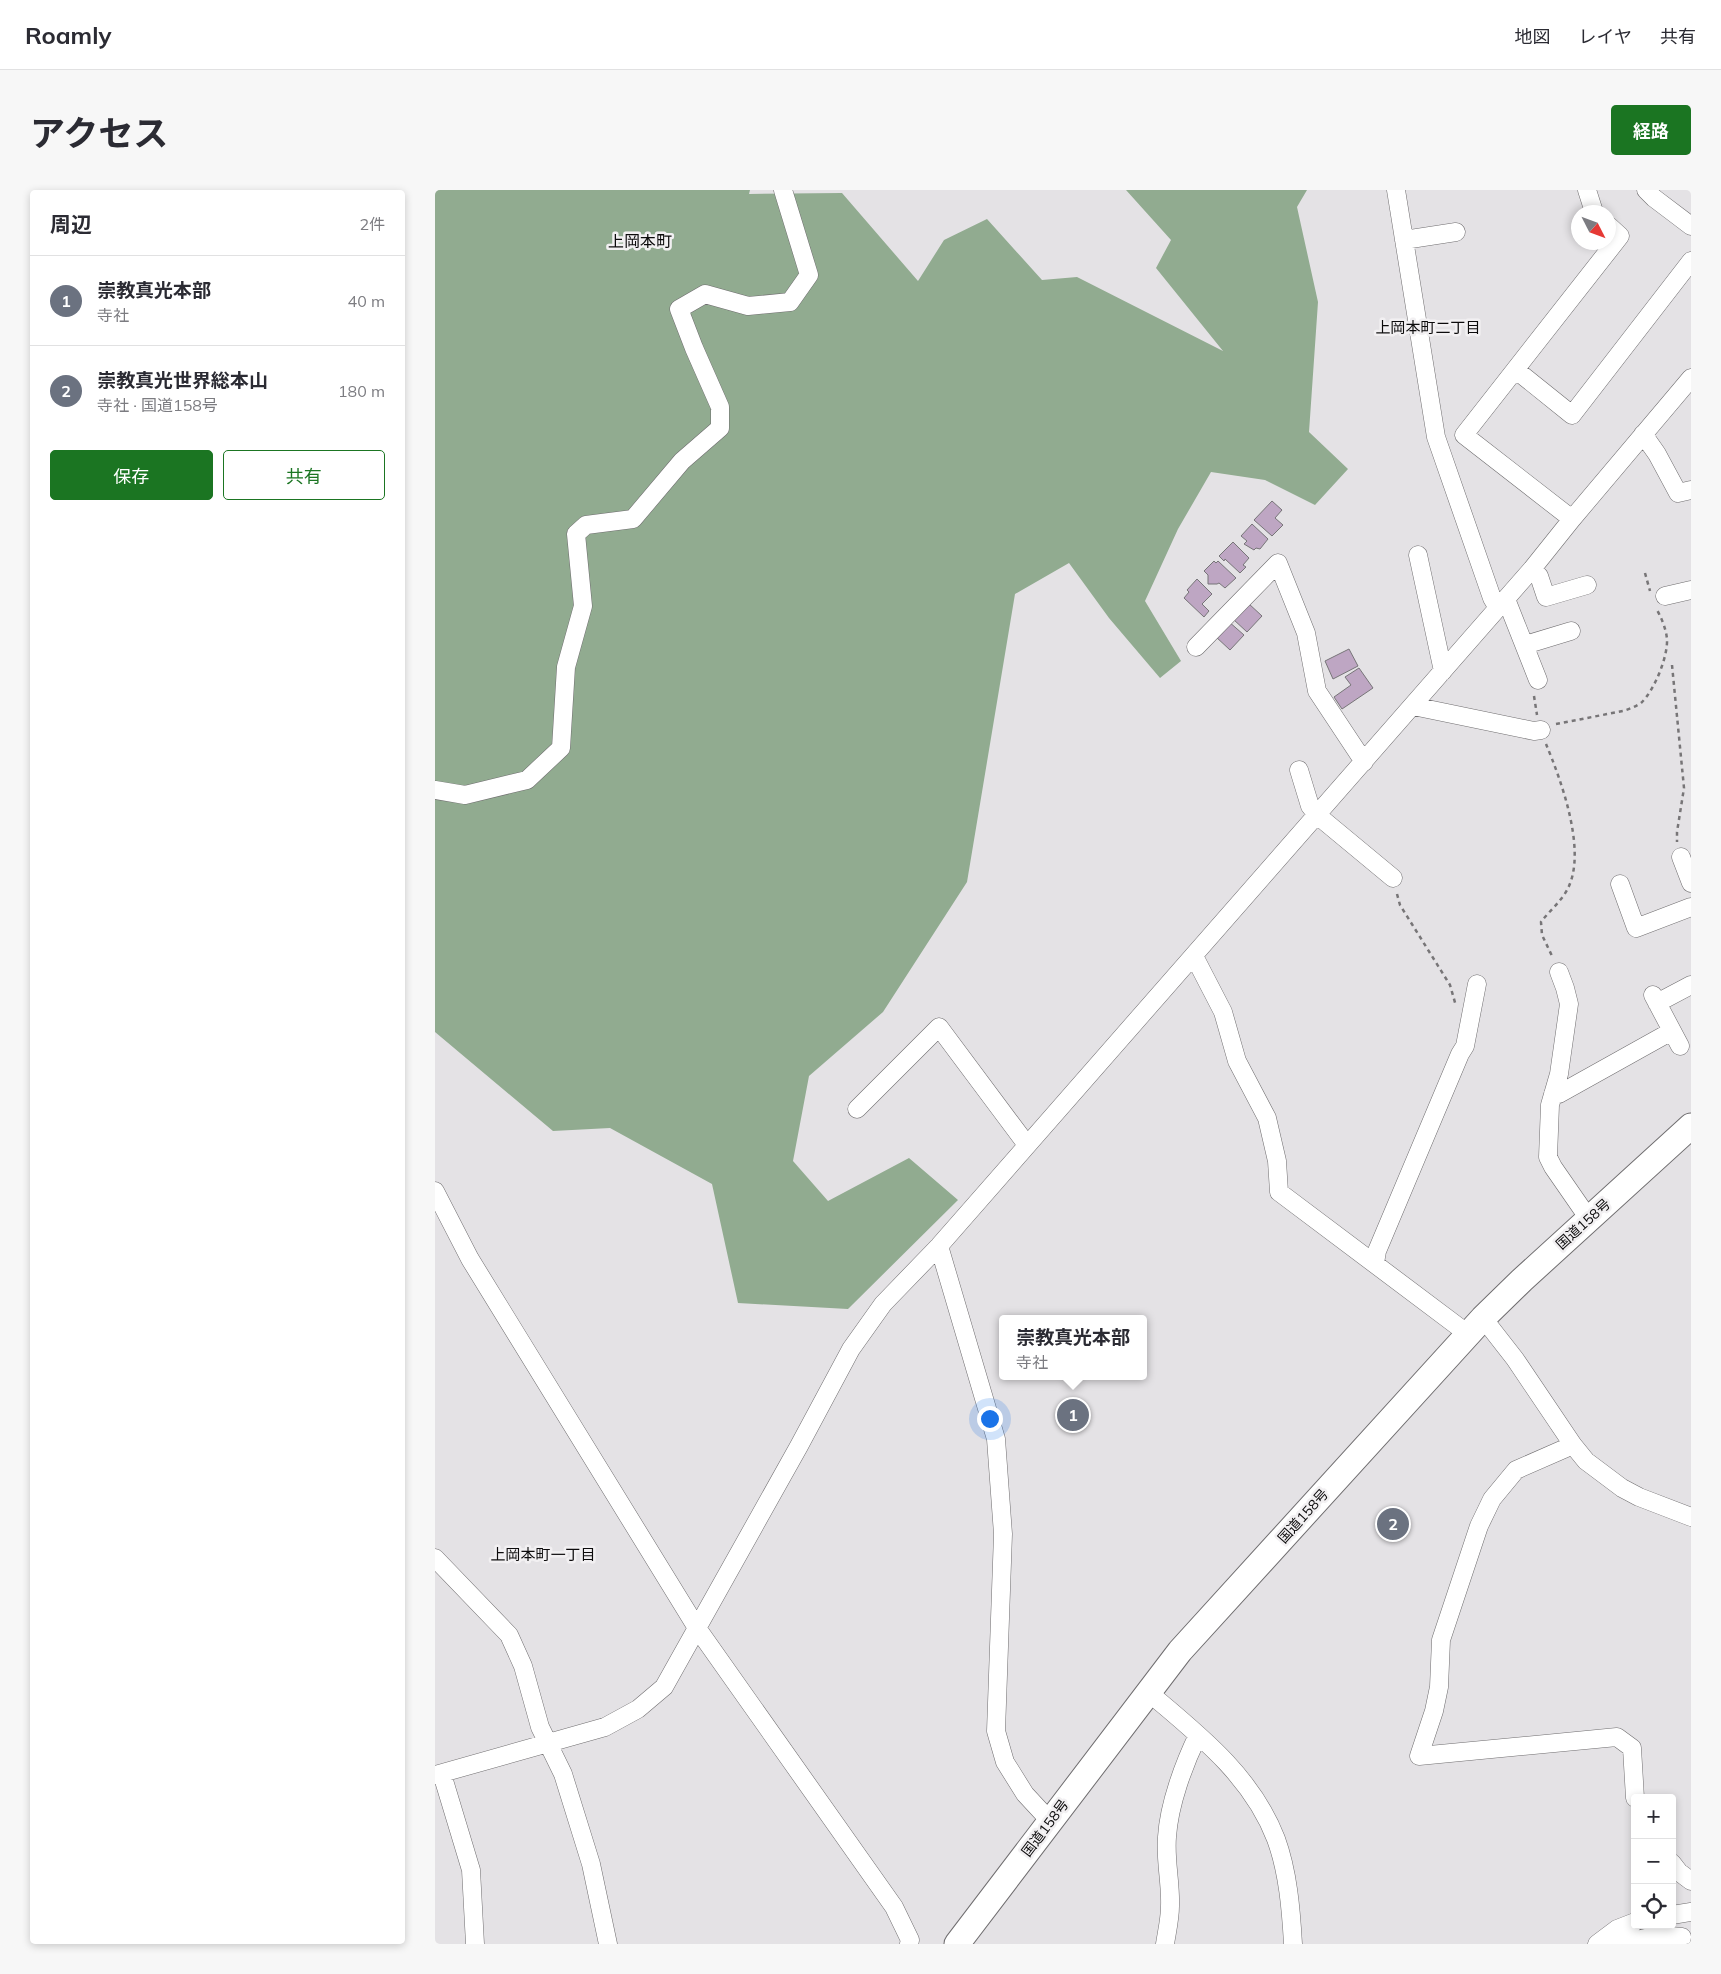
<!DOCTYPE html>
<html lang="ja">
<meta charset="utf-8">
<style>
body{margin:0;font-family:Mulish,"Noto Sans JP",sans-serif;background:#f7f7f7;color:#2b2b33}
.controls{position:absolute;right:15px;bottom:15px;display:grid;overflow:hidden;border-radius:5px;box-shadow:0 2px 8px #0003}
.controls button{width:45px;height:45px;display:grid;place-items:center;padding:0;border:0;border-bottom:1px solid #e1e1e2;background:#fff;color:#2b2b33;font:25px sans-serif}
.compass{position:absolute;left:1136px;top:15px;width:45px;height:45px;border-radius:50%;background:#fff;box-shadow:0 2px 8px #0003;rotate:132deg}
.you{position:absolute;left:554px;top:1228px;width:18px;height:18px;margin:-12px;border:4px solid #fff;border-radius:50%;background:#1a73e8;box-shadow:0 0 0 8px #1a73e833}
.badge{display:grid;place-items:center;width:32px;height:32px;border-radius:50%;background:#1b7522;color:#fff;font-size:16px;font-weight:700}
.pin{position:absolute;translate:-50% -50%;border:2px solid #fff;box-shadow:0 1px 5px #0006}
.popup{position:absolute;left:564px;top:1125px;width:148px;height:65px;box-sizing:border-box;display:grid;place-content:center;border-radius:5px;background:#fff;filter:drop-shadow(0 1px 4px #0005);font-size:16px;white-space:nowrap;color:#7c7c81}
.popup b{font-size:19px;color:#2b2b33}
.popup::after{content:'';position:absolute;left:50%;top:100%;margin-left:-10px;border:10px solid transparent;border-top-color:#fff}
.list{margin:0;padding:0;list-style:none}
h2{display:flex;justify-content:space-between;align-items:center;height:65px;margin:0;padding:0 20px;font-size:21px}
h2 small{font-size:16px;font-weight:400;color:#7c7c81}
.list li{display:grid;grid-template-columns:32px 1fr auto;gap:15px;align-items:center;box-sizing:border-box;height:90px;padding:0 20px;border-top:1px solid #e1e1e2}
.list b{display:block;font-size:19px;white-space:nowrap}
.list p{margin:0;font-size:16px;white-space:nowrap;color:#7c7c81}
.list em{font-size:16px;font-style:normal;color:#7c7c81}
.actions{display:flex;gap:10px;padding:15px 20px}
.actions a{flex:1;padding:11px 0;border:1px solid #1b7522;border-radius:5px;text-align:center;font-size:18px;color:#1b7522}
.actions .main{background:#1b7522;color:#fff}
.icon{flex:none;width:28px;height:28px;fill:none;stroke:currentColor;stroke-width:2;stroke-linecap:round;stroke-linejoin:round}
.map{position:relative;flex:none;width:1256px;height:1754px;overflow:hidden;border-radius:5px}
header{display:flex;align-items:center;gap:30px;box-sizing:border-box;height:70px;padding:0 25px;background:#fff;border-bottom:1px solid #e1e1e2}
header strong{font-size:24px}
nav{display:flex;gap:28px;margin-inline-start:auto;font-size:18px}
.intro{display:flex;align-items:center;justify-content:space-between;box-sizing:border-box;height:120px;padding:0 30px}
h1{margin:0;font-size:35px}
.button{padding:12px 22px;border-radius:5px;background:#1b7522;color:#fff;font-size:18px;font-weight:700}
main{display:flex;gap:30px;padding:0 30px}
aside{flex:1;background:#fff;border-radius:5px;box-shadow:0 2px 8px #0003}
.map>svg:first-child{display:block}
.forest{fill:#91ab90}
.building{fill:#bea6c3;stroke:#777578}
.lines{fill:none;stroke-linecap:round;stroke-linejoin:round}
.minor-casing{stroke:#6f6d6f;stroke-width:19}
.highway-casing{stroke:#6f6d6f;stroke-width:27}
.path{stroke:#777577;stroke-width:2.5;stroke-dasharray:4 4;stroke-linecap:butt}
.minor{stroke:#fff;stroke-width:18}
.highway{stroke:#fff;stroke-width:25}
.labels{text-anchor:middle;stroke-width:5;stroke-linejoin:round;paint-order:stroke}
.street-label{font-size:14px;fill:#0c0b0c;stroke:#f2f0f2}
.neighbourhood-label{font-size:15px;fill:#0c0b0c;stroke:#f2f0f2}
.quarter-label{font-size:16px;fill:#0c0b0c;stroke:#f2f0f2}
</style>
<header>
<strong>Roamly</strong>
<nav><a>地図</a><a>レイヤ</a><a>共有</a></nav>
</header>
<div class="intro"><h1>アクセス</h1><a class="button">経路</a></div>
<main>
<aside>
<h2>周辺<small>2件</small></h2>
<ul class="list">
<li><span class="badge" style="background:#6b7280">1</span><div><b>崇教真光本部</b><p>寺社</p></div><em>40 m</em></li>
<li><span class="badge" style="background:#6b7280">2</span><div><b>崇教真光世界総本山</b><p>寺社 · 国道158号</p></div><em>180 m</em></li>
</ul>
<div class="actions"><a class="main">保存</a><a>共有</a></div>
</aside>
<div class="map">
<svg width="1256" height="1754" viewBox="0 0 1256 1754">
<rect width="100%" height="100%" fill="#e4e2e5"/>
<path class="forest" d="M0,0H315L314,4L407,3L483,91L509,50L552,29L607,90L642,87L788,161L721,78L736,50L691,0H872L862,17L883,112L874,242L913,279L880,315L830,290L776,282L743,339L710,411L746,471L725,488L674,428L634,373L580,404L532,692L448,822L374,886L358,971L393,1011L474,968L523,1010L413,1119L303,1113L277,994L175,938L118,941L0,842Z"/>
<path class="building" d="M837,311L847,320L840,328L848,335L837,346L819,330Z
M817,334L833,349L825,359L821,358L819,360L809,354L812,351L806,346Z
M798,352L814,368L808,375L811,377L805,383L790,369L789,371L784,366Z
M779,371L781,373L783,371L801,388L790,398L784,393L782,394H773V385L769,381Z
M762,389L777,404L767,414L774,421L769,427L749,408L754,402L752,400Z
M813,413L827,426L812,442L798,429Z
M793,431L809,445L795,460L780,446Z
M914,459L923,476L898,489L890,471Z
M924,478L938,498L907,519L899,507L916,495L910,487Z"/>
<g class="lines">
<defs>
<path id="minor" d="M961,0L1001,247L1057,408L1063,418
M1152,0L1159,22
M1211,0L1219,8L1256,36
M969,50L1021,42
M1081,180L1137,225L1256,71
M1208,244L1222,264L1243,303L1256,300
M1137,329L1029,245L1185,46L1174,36
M983,365L1008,481
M1097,379L1104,386L1111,407L1152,395
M1230,406L1256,400
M1071,409L1103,490
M1090,455L1136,441
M761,457L843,373L871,443L882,501L929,572
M978,516L1099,541L1106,540
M864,580L875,616L882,625L958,688
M0,600L30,605L92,590L126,558L131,477L148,416L141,344L151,335L198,329L247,271L285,238V217L259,158L244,119L270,104L313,116L355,112L374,85L348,0
M1246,667L1256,693
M1185,694L1201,738L1256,717
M759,766L788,822L802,871L832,928L842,971L844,1002L1033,1144
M1124,782L1130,798L1134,814L1124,884L1115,915L1113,967L1118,977L1154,1029
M1218,805L1245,856
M1222,813L1256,795
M1118,904H1124L1237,841
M422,919L504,837L592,955
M0,1001L35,1069L262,1438L459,1717L475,1750L474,1754
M504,1056L561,1249L568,1344L561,1541L570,1572L590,1604L615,1631
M940,1073L942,1061L1025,864L1030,856L1042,794
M1048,1128L1080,1169L1138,1255L1151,1271L1187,1298L1204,1307L1256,1327
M1138,1255L1081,1280L1057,1309L1044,1336L1006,1450L1004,1497L999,1521L984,1566L1182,1547L1197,1558L1200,1608
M0,1368L74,1445L88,1476L105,1537L128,1584L156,1674L173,1754
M713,1502C763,1544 817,1586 841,1649C853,1682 856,1719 858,1754
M7,1584L36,1680L40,1754
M0,1585L170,1537L203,1519L229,1497L364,1256L416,1159L448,1114L504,1056L1097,379L1137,329L1256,188
M1237,1673L1244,1682L1256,1691
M1237,1725L1256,1722
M730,1754C732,1741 735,1729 735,1716C736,1694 730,1670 732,1647C734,1614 749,1574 763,1545
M1162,1754L1182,1739L1200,1732
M1183,1754L1224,1745L1247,1747L1246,1754"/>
<path id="highway" d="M522,1754L745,1461L1048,1128L1087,1090L1256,936"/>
</defs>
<use href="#minor" class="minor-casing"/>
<use href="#highway" class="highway-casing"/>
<path class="path" d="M1210,383L1215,401
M1237,475L1249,598L1242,642V652
M1099,506L1102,525
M1121,534L1188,521C1194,519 1200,517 1206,513C1219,501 1233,467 1232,449C1231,439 1227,429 1222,420
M1111,554C1126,590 1151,658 1134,696C1128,710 1115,720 1106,732L1107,745L1118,768
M962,704L965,715L1015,795L1021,816"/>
<use href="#minor" class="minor"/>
<use href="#highway" class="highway"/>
</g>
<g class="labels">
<g class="street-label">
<text transform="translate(1148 1034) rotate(-42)" y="5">国道158号</text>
<text transform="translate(868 1326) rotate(-48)" y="5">国道158号</text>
<text transform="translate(610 1638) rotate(-53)" y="5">国道158号</text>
</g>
<g class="neighbourhood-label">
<text x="993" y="143">上岡本町二丁目</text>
<text x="108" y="1370">上岡本町一丁目</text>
</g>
<g class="quarter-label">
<text x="205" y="57">上岡本町</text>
</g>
</g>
</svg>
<div class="controls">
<button>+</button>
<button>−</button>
<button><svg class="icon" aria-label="locate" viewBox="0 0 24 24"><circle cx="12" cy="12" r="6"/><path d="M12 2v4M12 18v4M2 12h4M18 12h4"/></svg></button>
</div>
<svg class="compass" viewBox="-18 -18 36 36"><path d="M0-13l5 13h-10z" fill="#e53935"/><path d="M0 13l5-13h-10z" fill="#7c7c81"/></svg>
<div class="you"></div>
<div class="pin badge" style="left:638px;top:1225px;background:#6b7280">1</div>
<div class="popup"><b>崇教真光本部</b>寺社</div>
<div class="pin badge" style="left:958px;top:1334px;background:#6b7280">2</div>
</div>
</main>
